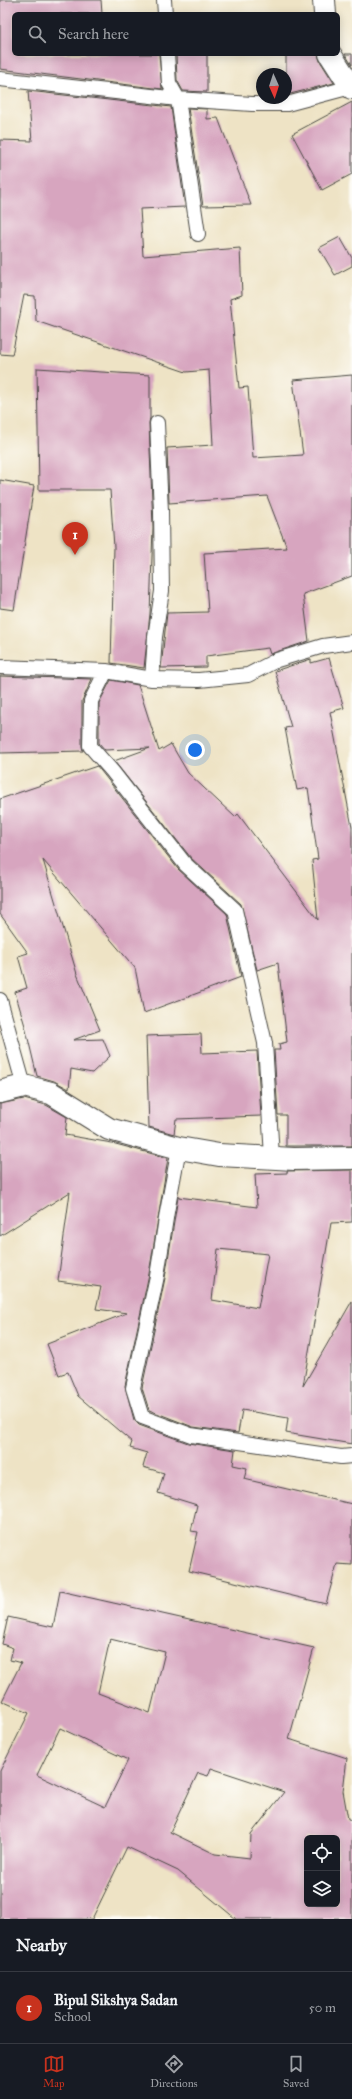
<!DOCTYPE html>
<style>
body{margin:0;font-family:"IM FELL Great Primer",serif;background:#20242c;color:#f1f3f6}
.controls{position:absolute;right:12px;bottom:12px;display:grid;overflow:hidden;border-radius:6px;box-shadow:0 2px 10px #0003}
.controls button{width:36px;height:36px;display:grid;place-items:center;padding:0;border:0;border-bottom:1px solid #363941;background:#171b24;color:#f1f3f6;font:20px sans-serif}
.compass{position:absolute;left:256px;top:68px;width:36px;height:36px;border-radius:50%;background:#171b24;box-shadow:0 2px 10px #0003;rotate:177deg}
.you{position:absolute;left:195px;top:750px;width:14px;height:14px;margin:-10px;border:3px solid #fff;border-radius:50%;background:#1a73e8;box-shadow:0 0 0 6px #1a73e833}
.badge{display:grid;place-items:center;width:26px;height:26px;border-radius:50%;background:#c8321e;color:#fff;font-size:13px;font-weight:700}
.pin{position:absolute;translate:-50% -33px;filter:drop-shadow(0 1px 2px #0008)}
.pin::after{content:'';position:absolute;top:21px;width:14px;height:12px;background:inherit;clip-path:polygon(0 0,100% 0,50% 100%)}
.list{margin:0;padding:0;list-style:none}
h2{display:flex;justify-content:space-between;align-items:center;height:52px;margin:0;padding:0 16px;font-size:17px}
h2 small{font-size:13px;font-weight:400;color:#9ea1a6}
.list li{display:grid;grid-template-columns:26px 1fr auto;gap:12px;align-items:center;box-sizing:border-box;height:72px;padding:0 16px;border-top:1px solid #363941}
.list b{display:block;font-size:15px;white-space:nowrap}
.list p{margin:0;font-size:13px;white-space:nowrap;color:#9ea1a6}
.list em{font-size:13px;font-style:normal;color:#9ea1a6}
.icon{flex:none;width:22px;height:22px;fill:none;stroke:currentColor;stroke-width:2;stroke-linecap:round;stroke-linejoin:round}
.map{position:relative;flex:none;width:352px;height:1919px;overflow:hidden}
.search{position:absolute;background:#171b24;box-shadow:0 2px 10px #0003;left:12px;right:12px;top:12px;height:44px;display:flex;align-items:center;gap:10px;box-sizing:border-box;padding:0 14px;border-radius:6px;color:#9ea1a6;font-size:15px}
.sheet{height:124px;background:#171b24}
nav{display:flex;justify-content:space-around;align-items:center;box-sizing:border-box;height:56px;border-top:1px solid #363941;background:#171b24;font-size:11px;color:#9ea1a6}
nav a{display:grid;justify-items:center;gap:2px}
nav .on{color:#c8321e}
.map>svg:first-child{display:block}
.building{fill:#d7a5bf;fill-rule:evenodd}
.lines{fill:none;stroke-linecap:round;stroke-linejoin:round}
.lane-casing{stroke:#484742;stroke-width:16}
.street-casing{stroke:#484742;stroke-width:24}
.lane{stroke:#fff;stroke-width:14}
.street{stroke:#fff;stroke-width:22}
</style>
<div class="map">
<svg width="352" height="1919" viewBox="0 0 352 1919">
<rect width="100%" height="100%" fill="#fdfcf7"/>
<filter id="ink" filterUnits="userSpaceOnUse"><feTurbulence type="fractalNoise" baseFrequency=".025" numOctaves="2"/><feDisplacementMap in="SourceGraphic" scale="8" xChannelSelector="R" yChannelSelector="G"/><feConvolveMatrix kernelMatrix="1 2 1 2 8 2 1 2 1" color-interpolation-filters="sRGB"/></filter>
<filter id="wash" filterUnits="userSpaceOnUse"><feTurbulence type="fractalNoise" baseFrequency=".012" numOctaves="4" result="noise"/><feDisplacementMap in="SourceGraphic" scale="16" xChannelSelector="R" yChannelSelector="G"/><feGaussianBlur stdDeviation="0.9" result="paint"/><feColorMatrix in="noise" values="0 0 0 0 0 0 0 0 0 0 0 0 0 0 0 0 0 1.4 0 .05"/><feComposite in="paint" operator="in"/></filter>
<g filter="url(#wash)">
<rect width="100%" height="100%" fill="#eee3c5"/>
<g id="blocks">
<path class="building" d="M0,0H101L102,14H14V54H159L162,89L0,69Z
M176,54H207V92L183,91L177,80Z
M286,54H318L320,61L334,83L286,95Z
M345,54H352V65Z
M28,91L171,107L185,207L140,209L143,256L240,248L242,295L230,299L239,388L248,387L253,458L303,455L293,380L352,375V576L303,594L309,641L270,654L268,648L206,656V667L161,668L167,613L208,612L204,553L287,548L267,496L169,503L167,448L213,445L209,370L186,372L36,321L35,296L24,295L12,355L0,354V140L32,141Z
M352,102V174L322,190L292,134Z
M188,108L207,109V119L218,118L251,205L203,206Z
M340,237L352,258V266L335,275L319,248Z
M37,368L150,375V418L149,423L153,527L150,614L144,668L111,663L114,547L110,490H39Z
M0,480L34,486L14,610L0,608Z
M329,658L344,708L330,712L352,827V1146H286V1115H278L274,1050H280L279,1044L287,1042L278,963L257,970L241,904L191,858L114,761L150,748L105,750L99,743V703L111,680L138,685L159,751L171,744L188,773L235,817L238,814L318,920L312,860L318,859L308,788L297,790L285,728L291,727L275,671L311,659V663Z
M0,676L92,679L82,701V746L83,751L0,753Z
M97,766L178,869L227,914L241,977L144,1013L135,968L43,860L77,974L100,1030L73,1040L103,1039L110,1056L92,1073L71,1069L69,1089L54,1081L37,1076L25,1026L15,992L27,988L18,956L28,953L0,914V799Z
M201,1034L202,1053L257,1051L261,1116L176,1119L174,1134L149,1127L146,1036Z
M24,1099L46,1105L67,1117L65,1135L112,1143L168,1158L149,1274L125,1386L134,1420L139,1425L188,1443L235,1450L233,1465L247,1468L244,1479L352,1504V1565L337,1564L326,1604L189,1571L198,1532L191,1531L197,1505L158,1493L164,1473L143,1467L147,1453L130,1448L132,1442L78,1396L68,1372L59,1375L47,1344L127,1313L96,1309L101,1287L58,1281L70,1192L0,1236V1104Z
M352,1170V1222L331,1223L303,1386L352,1301V1444L286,1433L288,1418L242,1410L238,1433L193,1427L149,1410L142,1388L165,1278L178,1197L257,1207L255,1174L287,1173V1171ZM218,1249L268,1254L258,1308L212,1300Z
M60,1591L314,1648L289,1739L347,1758L343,1791L348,1819L352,1820V1919H236L178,1871L127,1847L92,1919H0V1771L29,1713L2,1701L21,1663L10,1660L13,1648L2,1644L8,1617L53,1627ZM110,1639L165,1652L150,1713L98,1693ZM60,1728L128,1760L105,1807L37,1775ZM211,1768L284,1792L251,1834L250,1858L215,1854L170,1832L198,1773L208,1776ZM307,1838H337V1904H307Z"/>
</g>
</g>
<g filter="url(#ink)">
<use href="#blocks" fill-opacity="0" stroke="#484742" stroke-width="1"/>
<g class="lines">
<defs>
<path id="lane" d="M164,0L165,14
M167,54L169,83L178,99L198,234
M0,79L178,99L252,104H287L351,87
M0,667L106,671L152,679L199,680L248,675L277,660L323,646L352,642
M106,671L91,701L90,746L112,771L185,864L235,910L265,1043L272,1157
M152,679L155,637L162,591L161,511L157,423
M0,1000L24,1086
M179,1148L167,1212L157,1276L133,1388L142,1417L191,1435L341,1457L352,1456"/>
<path id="street" d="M324,0L325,14
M330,54L352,88
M0,1092L24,1086L51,1093L109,1129L179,1148L219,1155L294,1159L352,1158"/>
</defs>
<use href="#lane" class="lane-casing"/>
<use href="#street" class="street-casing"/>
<use href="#lane" class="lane"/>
<use href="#street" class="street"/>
</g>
</g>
</svg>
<div class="controls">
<button><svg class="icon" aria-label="locate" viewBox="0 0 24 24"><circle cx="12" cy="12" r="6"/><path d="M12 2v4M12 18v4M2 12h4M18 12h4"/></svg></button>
<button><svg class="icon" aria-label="layers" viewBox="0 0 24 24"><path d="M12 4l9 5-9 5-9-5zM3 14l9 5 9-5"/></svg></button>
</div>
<svg class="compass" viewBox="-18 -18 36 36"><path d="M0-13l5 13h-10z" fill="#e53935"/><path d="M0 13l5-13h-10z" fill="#9ea1a6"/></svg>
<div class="you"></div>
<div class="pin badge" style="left:75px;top:555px">1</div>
<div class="search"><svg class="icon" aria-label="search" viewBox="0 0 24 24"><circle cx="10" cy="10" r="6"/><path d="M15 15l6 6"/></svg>Search here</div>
</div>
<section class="sheet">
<h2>Nearby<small></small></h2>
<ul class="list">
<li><span class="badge">1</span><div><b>Bipul Sikshya Sadan</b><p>School</p></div><em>50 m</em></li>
</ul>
</section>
<nav>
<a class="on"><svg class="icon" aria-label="map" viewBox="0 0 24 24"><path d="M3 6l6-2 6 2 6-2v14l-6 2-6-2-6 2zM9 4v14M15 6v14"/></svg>Map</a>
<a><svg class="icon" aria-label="directions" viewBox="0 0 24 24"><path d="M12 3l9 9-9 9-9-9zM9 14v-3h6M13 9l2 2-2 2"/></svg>Directions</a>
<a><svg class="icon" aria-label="saved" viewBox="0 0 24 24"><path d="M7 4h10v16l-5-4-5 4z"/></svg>Saved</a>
</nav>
